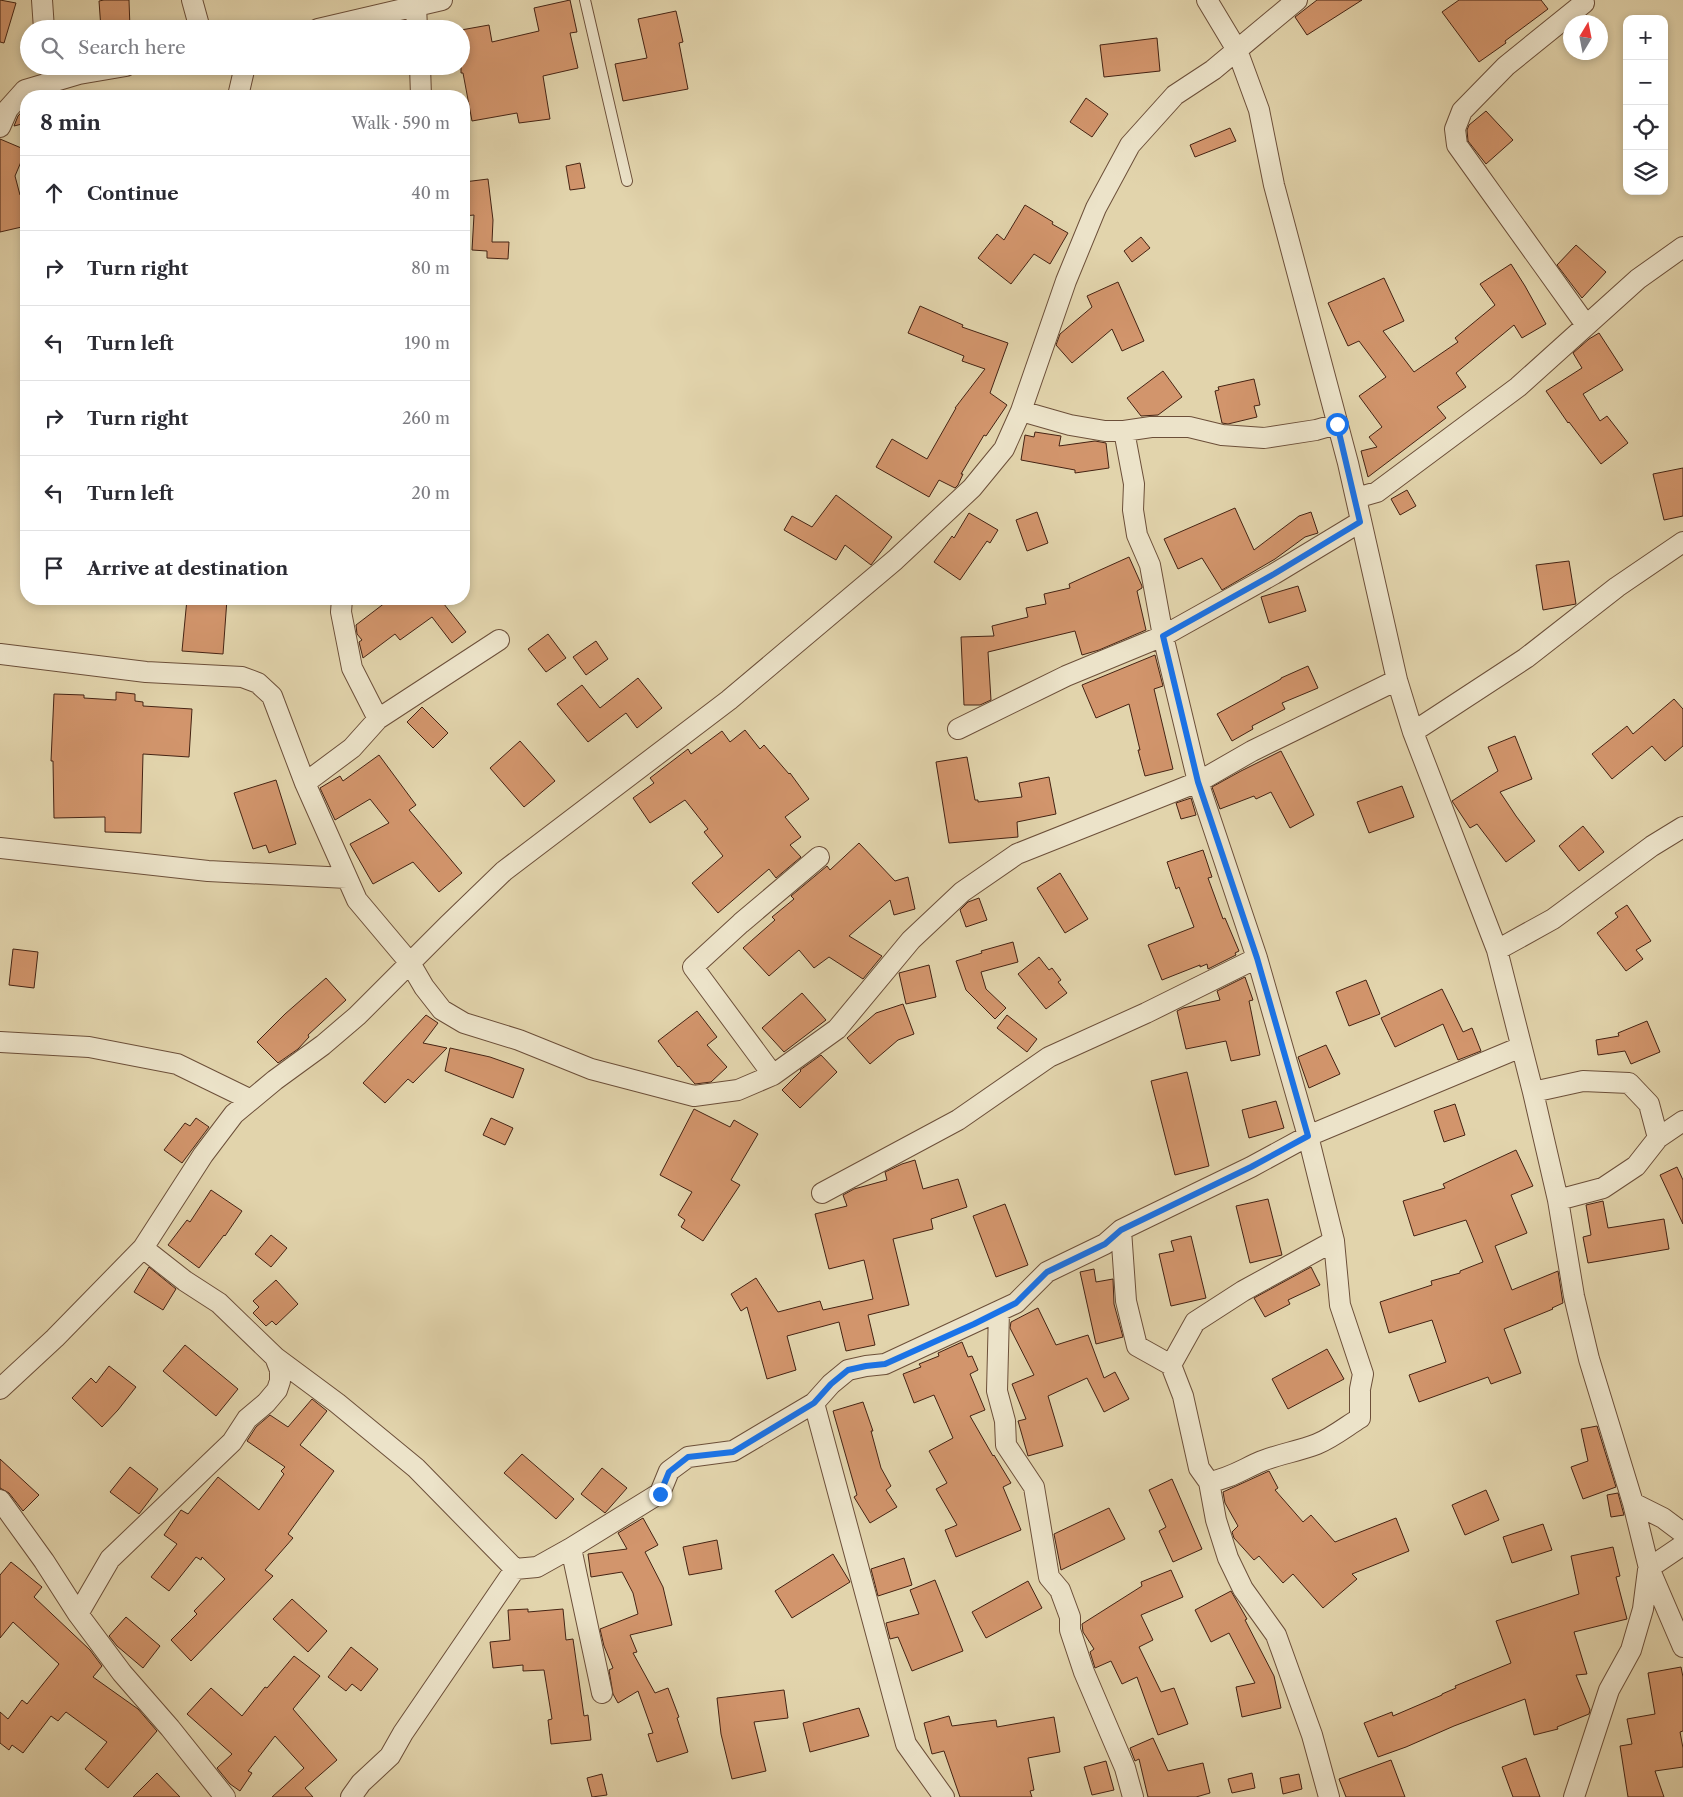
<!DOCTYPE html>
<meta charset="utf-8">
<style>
body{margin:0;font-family:"Libre Caslon Text",serif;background:#f7f7f7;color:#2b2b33}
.controls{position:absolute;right:15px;top:15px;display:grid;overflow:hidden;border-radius:10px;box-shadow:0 2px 8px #0003}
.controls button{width:45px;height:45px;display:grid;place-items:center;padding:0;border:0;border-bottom:1px solid #e1e1e2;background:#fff;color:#2b2b33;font:25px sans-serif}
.compass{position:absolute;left:1563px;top:15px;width:45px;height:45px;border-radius:50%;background:#fff;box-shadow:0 2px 8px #0003;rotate:10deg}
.stop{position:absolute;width:15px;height:15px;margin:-11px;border:4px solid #1a73e8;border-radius:50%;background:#fff}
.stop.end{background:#1a73e8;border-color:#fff;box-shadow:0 1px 5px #0008}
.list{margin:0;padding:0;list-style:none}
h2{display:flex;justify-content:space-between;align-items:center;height:65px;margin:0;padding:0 20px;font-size:21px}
h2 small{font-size:16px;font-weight:400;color:#7c7c81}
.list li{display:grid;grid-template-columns:32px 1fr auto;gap:15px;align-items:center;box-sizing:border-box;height:75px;padding:0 20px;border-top:1px solid #e1e1e2}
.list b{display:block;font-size:19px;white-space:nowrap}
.list em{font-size:16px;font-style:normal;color:#7c7c81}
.icon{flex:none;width:28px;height:28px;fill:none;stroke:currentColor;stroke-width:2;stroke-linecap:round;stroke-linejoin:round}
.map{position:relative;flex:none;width:1683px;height:1797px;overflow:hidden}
.search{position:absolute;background:#fff;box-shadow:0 2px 8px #0003;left:20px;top:20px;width:450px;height:55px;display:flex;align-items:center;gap:12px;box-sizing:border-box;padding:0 18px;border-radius:28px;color:#7c7c81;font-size:19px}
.panel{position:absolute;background:#fff;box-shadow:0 2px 8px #0003;left:20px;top:90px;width:450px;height:515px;border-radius:20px}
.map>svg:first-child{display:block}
.building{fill:#d2956c;stroke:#452313}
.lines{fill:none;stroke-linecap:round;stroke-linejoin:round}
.service-casing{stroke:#6c4f39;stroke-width:12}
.minor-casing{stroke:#6c4f39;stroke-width:22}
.service{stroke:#ece3c9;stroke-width:10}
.minor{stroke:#ece3c9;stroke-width:20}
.route{stroke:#1a73e8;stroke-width:6}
</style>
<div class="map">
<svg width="1683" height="1797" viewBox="0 0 1683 1797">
<rect width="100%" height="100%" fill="#e2d4ac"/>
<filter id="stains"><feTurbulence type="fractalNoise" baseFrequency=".004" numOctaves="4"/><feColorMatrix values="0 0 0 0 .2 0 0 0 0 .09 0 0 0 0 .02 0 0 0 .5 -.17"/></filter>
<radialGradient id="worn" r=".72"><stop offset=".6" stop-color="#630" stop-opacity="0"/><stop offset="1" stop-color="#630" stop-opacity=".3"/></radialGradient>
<path class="building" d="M0,0L16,3L4,43L0,42Z
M104,0H129L130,29H101L99,1Z
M570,0L577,32L570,33L578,68L543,76L550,119L519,123L517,113L472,121L463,73H461V30L489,25L492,42L539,31L534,8Z
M1317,0H1362L1307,35L1295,17Z
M1459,0H1541L1548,9L1505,41L1506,43L1479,62L1442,12Z
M676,11L683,42L679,43L688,89L623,101L615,64L647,58L638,19Z
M1157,38L1160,71L1104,77L1100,45Z
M1086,98L1108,114L1092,137L1070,122Z
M26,107V123L14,126L18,116Z
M1486,111L1513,140L1486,164L1468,141L1467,130L1469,125Z
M1230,128L1236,141L1195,157L1190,145Z
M0,139L26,150L15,176L20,195L26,193V226L0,232Z
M580,163L585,188L570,190L566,166Z
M488,179L493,220L492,242H509L508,259L487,258V251L472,250L474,215L464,216V182Z
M1025,205L1053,222L1052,224L1068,233L1050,264L1034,254L1011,284L978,258L997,234L1004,240Z
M1141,237L1150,248L1132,262L1124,251Z
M1576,245L1606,272L1582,298L1557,265Z
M1511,264L1525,286L1546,324L1522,338L1514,325L1456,373L1466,387L1437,407L1446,418L1368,477L1361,451L1377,447L1369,437L1382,427L1359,396L1386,377L1359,341L1348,346L1328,303L1384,278L1404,321L1383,331L1414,372L1458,342L1455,338L1495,305L1480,284Z
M1118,282L1144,341L1122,351L1112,329L1072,363L1056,345L1060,334L1092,307L1087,296Z
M920,306L963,325L962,327L1008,343L990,393L1007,405L986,436L984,435L961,474H963L958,485L955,488L939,480L929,497L876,467L892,439L927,459L956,408H955L985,369L962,361L964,356L908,333Z
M1599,333L1623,370L1583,394L1600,421L1607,416L1628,443L1601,464L1569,422L1568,423L1546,391L1582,368L1573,353L1589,339Z
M1163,371L1182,397L1158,415L1141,416L1127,398Z
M1254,379L1260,405L1254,406L1257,417L1228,424L1222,423L1215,391L1219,390L1218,387Z
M1035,432L1061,436L1059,446L1095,441L1106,443L1109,468L1075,473V470L1021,460L1025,435L1034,437Z
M1683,468V516L1664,520L1653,474Z
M1407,490L1416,506L1400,515L1391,499Z
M836,495L892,537L871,565L845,545L836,560L784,530L792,516L812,527Z
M1235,508L1254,550L1299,516L1311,512L1318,533L1305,537L1275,559L1222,590L1202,558L1178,569L1164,539Z
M1037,512L1048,543L1027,551L1016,520Z
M969,513L998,530L990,543L987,541L960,580L934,562L952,536L954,538Z
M1129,557L1142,586V588L1137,591L1146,630L1099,650L1082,655L1075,631L988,652L991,700L980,705H964L961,637L994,636L992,626L1028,617L1026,608L1046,604L1044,594L1070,588L1069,584Z
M1569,561L1576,604L1543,610L1536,565Z
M1298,586L1306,611L1269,623L1261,597Z
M187,599H227L223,654L182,651Z
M390,599H440L466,632L452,643L432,617L400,640L395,634L363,658L359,642L362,640L357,634L356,625Z
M548,634L566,658L546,672L528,649Z
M596,641L608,659L586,675L573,657Z
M1155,655L1163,686L1154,689L1173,769L1145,776L1138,750H1140L1129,704L1096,718L1082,685Z
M1308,666L1318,688L1282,703L1285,709L1252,726L1253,729L1232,741L1217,714L1281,679V678Z
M638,678L662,708L637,728L626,713L588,742L557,704L582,685L600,708Z
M116,692L135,694V701L143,702V706L192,709L189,757L143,754L141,833L105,832V817L54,818L53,761H51L54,694L84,695V698L116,700Z
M1674,699L1683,709V746L1665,761L1652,746L1612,779L1592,754L1627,726L1633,734Z
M422,707L448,733L433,748L407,722Z
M745,730L760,749L764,745L789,774L790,773L809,799L785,817L801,837L790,845L801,857L776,878L769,869L718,913L692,883L723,856L704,832L708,829L685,800L650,823L633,798L654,783L650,778L688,749L691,754L722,731L730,742Z
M1515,736L1532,779L1500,792L1516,816L1535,841L1506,862L1477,824L1470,828L1452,801L1498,771L1488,747Z
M520,741L555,781L524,807L490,768Z
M1281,751L1314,815L1290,828L1271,792L1256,799L1254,796L1220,809L1212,787L1241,771Z
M379,755L416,805L409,810L462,873L439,892L413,862L373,884L350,844L389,823L370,799L335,820L320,788L340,776L343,781Z
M967,757L975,800H978V802L1022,797L1019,783L1049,777L1056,814L1017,822L1018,837L949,843L936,762Z
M276,780L296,844L269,853L266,845L253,849L234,793Z
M1402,786L1414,817L1369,833L1357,802Z
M1191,798L1196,815L1181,819L1176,803Z
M1583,826L1604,852L1579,871L1559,846Z
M859,843L895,881L908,877L915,909L894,915L890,900L849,936L882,956L863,979L829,957L814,968L799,950L769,976L743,948L775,920L772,917L794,899L791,896L827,866L830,870Z
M1203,850L1212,877L1208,878L1223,919L1225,918L1239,951L1235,953L1236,955L1208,969L1207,964L1200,967V965L1162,980L1148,945L1194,927L1179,887L1176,889L1167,862Z
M1060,873L1088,919L1065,933L1037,888Z
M979,898L987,920L966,927L960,910L968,902Z
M1627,905L1651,941L1636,950L1643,959L1626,971L1597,933L1618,917L1615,913Z
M1013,942L1018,962L981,972L986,989L1006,1008L995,1019L966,990L956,961L982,953L981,951Z
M13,949L38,952L34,988L9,985Z
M1039,957L1049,970L1052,968L1061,980L1058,982L1067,993L1046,1009L1018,974Z
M929,965L936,997L906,1004L899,973Z
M1245,977L1253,1000L1249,1001L1260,1055L1231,1061L1226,1041L1186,1049L1177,1011L1183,1008L1220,1000L1217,991Z
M326,978L346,1000L308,1035L309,1037L298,1049L278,1063L257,1042L285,1014Z
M1366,980L1380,1014L1349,1026L1336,992Z
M1442,989L1463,1032L1472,1028L1481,1051L1458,1060L1443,1024L1395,1047L1381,1018Z
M802,993L826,1020L784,1052L762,1028Z
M903,1004L914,1034L898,1040L870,1064L847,1038L876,1013Z
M697,1011L717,1037L707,1045L727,1067L711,1082L695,1084L679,1066L678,1067L658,1041Z
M426,1015L438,1023L423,1043L447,1048L413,1083L408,1079L385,1103L363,1083Z
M1007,1015L1037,1039L1027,1052L997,1028Z
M1647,1021L1660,1052L1631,1064L1625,1051L1598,1055L1596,1040L1619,1036L1618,1033Z
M1326,1045L1340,1074L1309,1088L1298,1057Z
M450,1048L490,1057L524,1069L513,1098L445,1071Z
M821,1055L837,1072L800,1108L782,1090L801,1071L800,1070Z
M1187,1072L1209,1166L1175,1175L1151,1081Z
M1276,1101L1284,1128L1249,1138L1242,1110Z
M1455,1104L1465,1135L1444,1142L1434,1111Z
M694,1109L730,1127L734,1120L758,1134L731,1180L740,1185L703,1241L681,1227L685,1220L678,1215L692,1192L660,1175Z
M196,1118L209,1127L182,1163L164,1150L185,1123L190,1126Z
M491,1118L513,1128L505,1145L483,1135Z
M1516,1150L1533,1186L1511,1195L1527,1233L1495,1246L1512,1290L1558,1271L1563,1303L1552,1308L1553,1309L1504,1329L1521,1373L1491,1384L1488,1377L1419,1402L1409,1375L1446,1362L1432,1320L1389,1333L1380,1302L1432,1285L1431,1281L1460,1273V1271L1483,1262L1466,1220L1414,1236L1403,1201L1445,1188L1443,1184Z
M915,1160L923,1189L958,1179L967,1207L931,1219L933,1229L893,1239L909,1305L868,1315L875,1345L846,1351L839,1322L787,1336L796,1370L767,1379L747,1307L741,1311L731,1294L756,1278L778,1312L820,1301L823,1310L873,1299L864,1260L829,1269L815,1214L847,1206L843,1195L854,1189L887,1180L885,1172L902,1164Z
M1677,1167L1683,1180V1224L1660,1175Z
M211,1190L242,1211L225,1236L224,1235L199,1268L168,1245L187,1220L190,1222Z
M1268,1199L1282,1255L1250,1263L1236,1206Z
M1603,1201L1608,1228L1664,1219L1669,1249L1588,1263L1583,1237L1591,1235L1586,1205Z
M1005,1204L1028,1265L996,1277L973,1216Z
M271,1235L287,1248L271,1267L255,1254Z
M1191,1236L1206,1298L1171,1306L1159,1254L1174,1251L1171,1241Z
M149,1267L176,1289L163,1310L134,1292Z
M1311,1267L1320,1285L1288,1300L1290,1304L1265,1317L1254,1298Z
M1094,1269L1096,1282L1113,1279L1114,1304L1123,1337L1096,1344L1080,1272Z
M276,1280L298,1304L276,1325L272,1321L266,1326L253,1313L259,1307L253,1301Z
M1038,1308L1056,1345L1088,1335L1104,1378L1115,1372L1129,1399L1104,1412L1087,1378L1048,1396L1063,1446L1028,1456L1018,1421L1026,1419L1012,1384L1034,1375L1010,1328L1011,1322Z
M962,1342L968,1357L972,1356L978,1370L970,1374L985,1410L970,1416L993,1456L994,1455L1011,1483L1003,1487L1021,1530L956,1557L945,1530L957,1525L936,1489L947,1483L929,1451L953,1438L934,1395L914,1403L903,1374L921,1367L919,1364L939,1356L938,1353Z
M185,1345L238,1389L216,1416L163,1371Z
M1327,1349L1344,1379L1288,1409L1272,1379Z
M109,1366L136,1387L118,1410L102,1427L72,1398L91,1378L96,1383Z
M312,1399L327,1411L300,1445L334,1471L288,1534L293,1538L265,1570L273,1576L191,1661L171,1640L197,1614L194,1611L225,1579L202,1557L201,1560L196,1557L169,1591L151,1577L177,1544L164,1535L181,1510L188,1514L218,1477L259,1510L284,1474L281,1471L285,1467L247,1441L256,1427L270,1415L288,1427Z
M863,1402L873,1431H871L881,1468L891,1486L886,1490L897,1507L870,1523L854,1497L857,1495L833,1411Z
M1597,1426L1616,1487L1583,1499L1571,1467L1588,1461L1581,1429Z
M522,1454L574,1499L556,1519L504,1473Z
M0,1459L39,1495L23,1511L9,1493L0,1488Z
M130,1467L158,1489L139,1514L110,1492Z
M602,1468L627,1488L605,1513L581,1494Z
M1269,1471L1278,1488L1275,1490L1303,1522L1311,1515L1335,1542L1396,1518L1409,1551L1352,1574L1357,1579L1323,1608L1293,1574L1283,1583L1259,1556L1254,1560L1234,1538L1232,1532L1238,1526L1225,1503L1223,1492Z
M1172,1479L1202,1549L1173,1562L1159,1531L1166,1527L1149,1490Z
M1486,1490L1499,1520L1465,1535L1452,1505Z
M1618,1493L1624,1515L1611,1517L1607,1495Z
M1109,1508L1125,1539L1061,1570L1054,1534Z
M643,1518L658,1545L645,1552L663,1587L672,1625L630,1635L637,1652L633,1653L655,1693L668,1688L679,1717L677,1718L688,1752L657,1762L648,1734L653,1733L638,1691L618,1703L613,1694L609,1670L613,1668L604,1646L600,1629L638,1614L633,1593L622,1572L591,1577L588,1554L627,1549L618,1533Z
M1543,1524L1552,1550L1512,1563L1503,1537Z
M717,1540L722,1569L689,1575L683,1547Z
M1613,1547L1620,1576L1616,1577L1627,1619L1574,1632L1587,1674L1576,1675L1590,1710L1589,1714L1557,1727L1558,1729L1534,1735L1525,1699L1454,1726L1406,1747L1378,1757L1364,1723L1392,1712L1393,1716L1442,1695V1694L1456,1688L1455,1686L1511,1663L1496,1621L1579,1594L1571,1556Z
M833,1554L850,1582L792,1618L775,1591Z
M904,1558L912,1585L878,1596L871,1569Z
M11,1562L42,1587L34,1597L90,1650L102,1666L93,1677L138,1709L157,1731L108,1788L85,1769L107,1742L66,1712L58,1721L51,1716L23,1753L12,1745L9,1750L0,1743V1712L8,1719L22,1700L27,1704L59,1664L13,1622L0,1638V1575Z
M1171,1570L1183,1597L1141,1615L1153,1640L1139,1647L1161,1692L1174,1688L1188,1724L1158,1735L1137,1677L1122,1684L1111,1661L1095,1668L1090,1652L1094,1649L1083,1632L1082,1624L1142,1586L1141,1582Z
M935,1580L963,1651L912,1671L898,1637L890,1639L886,1623L919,1614L910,1590Z
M1028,1581L1042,1608L986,1638L972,1612Z
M1231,1591L1247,1619L1245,1620L1274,1676L1281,1708L1242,1717L1236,1687L1255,1683L1229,1633L1211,1642L1195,1610Z
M292,1599L327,1631L308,1652L273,1619Z
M528,1609V1612L563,1609L566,1640L573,1639L584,1716L588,1715L591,1740L551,1744L548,1720L552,1719L544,1670L523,1671V1665L493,1668L490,1642L510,1640L508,1610Z
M126,1617L160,1646L143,1668L117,1646L109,1636Z
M351,1647L378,1669L361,1691L352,1684L346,1691L328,1677Z
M294,1656L320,1676L293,1709L337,1760L305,1788L313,1797H272L304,1768L275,1736L248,1771L252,1773L240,1791L230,1784L217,1768L232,1754L187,1714L211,1688L242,1716L265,1687L267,1688Z
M1681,1667L1683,1677V1731L1680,1732L1683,1748V1767L1655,1771L1664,1797H1628L1620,1746L1632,1744L1627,1719L1655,1714L1648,1673Z
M784,1690L788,1718L754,1722L766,1771L732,1779L721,1734L717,1698Z
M859,1708L869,1736L810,1752L803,1723Z
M949,1716L952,1726L996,1720L997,1727L1054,1717L1060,1752L1028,1758L1034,1790L1030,1791L1032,1797H960L944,1751L932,1754L924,1723Z
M1153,1738L1168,1771L1203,1763L1210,1793L1196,1797H1148L1139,1759L1135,1761L1130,1748Z
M1526,1758L1540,1797H1513L1502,1767Z
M1391,1760L1405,1797H1346L1339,1779Z
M1106,1761L1114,1790L1092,1795L1084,1767Z
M157,1773L180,1797H133Z
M1252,1773L1255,1788L1232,1793L1228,1779Z
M602,1774L607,1795L592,1797L587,1778Z
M1299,1774L1302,1789L1283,1794L1280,1778Z"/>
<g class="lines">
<defs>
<path id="service" d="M585,0L627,181"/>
<path id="minor" d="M42,0L44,29
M192,0L200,29
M1207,0L1237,50L1259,110L1274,185L1348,463L1397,680L1413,732L1497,950L1533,1092L1558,1200L1574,1296L1589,1359L1633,1503L1649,1568L1683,1647
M1584,3L1506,66L1462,111L1455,129L1457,145L1586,325
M416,5L417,29
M318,29L442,0
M420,66L421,96
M238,96L245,66
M0,127L8,109L25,90L79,74L126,66
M1021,411L1070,425L1105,431H1124L1151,427H1189L1222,435L1264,438L1316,430L1337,424
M1124,431L1134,484L1133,510L1137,535L1150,565L1163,636L1198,782L1257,958L1308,1136L1334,1241L1340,1305L1363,1374L1360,1389V1418C1347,1426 1332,1438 1317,1444C1299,1451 1280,1454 1262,1461C1243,1469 1229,1479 1209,1482
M1356,498L1377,492L1518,387L1638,279L1683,247
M342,599L341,612L352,668L378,719
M0,654L146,672L242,677L258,683L272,696L305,783L357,900L410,963L424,987L442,1010L464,1023L519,1040L591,1069L694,1096L738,1090L773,1075
M958,729L1066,676L1163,636L1274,574L1360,522
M1413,732L1526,658L1617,587L1683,542
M305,783L352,748L378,719L499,640
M0,848L208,871L347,878
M819,857L741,923L693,967L773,1075L837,1029L911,940L962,892L1017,854L1198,782L1252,751L1397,680
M1497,950L1553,919L1652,846L1683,827
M0,1042L89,1047L177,1064L251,1100
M1533,1092L1583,1081L1629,1083L1649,1104L1658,1138
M822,1193L958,1120L1049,1057L1146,1013L1257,958
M1558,1200L1603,1188L1636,1166L1658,1138L1683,1121
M1121,1230L1126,1301L1137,1346L1171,1365L1183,1396L1199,1468L1209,1482L1216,1520L1228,1558L1243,1589L1276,1635L1312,1735L1329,1797
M999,1311L997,1391L1005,1421L1006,1445L1034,1487L1049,1577L1060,1590L1070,1617V1630L1084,1672L1125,1768L1133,1797
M275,1357L337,1403L416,1468L515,1569L537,1567L571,1548
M1171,1365L1195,1322L1243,1291L1334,1241
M0,1389L55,1338L143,1248L203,1155L234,1114L275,1080L323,1045L357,1016L448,925L504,871L729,700L895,560L972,488L1004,449L1021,411L1066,281L1096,208L1130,145L1175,95L1213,70L1297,0
M814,1403L906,1744L944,1797
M0,1500L44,1561L78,1614L122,1673L170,1728L225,1797
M1633,1503L1663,1518L1683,1533
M1649,1568L1683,1545
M78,1614L110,1559L232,1442L247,1419L266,1403L277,1390L280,1381V1370L275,1357L219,1303L185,1281L143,1248
M602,1693L571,1548L660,1493L669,1471L688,1457L733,1451L814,1403L831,1384L848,1370L866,1366L885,1364L1016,1303L1047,1272L1105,1244L1121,1230L1251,1167L1308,1136L1521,1047
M351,1797L361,1783L390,1756L403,1733L515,1569
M1574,1797L1609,1690L1631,1650L1643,1609L1648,1570"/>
</defs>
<use href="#service" class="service-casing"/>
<use href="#minor" class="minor-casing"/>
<use href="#service" class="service"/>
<use href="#minor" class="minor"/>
</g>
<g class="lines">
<path class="route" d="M660,1494L669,1472L688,1457L733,1452L814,1403L831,1384L848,1370L866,1366L885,1364L974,1324L1016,1303L1047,1272L1105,1244L1121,1230L1251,1167L1308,1136L1257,958L1198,782L1163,636L1274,574L1360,522L1337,424"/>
</g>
<rect width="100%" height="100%" filter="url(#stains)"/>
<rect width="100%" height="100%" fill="url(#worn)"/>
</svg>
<div class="controls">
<button>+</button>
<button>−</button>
<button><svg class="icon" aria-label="locate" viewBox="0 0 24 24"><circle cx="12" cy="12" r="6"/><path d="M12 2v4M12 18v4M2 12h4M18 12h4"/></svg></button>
<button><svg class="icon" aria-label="layers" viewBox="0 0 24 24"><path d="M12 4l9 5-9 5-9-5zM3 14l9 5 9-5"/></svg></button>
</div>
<svg class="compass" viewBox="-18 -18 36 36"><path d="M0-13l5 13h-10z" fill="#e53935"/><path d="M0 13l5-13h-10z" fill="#7c7c81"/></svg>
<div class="stop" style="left:1337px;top:424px"></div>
<div class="stop end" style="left:660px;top:1494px"></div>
<div class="search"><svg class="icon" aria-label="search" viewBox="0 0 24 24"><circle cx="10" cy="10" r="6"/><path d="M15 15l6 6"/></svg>Search here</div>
<section class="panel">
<h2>8 min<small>Walk · 590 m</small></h2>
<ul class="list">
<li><svg class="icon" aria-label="ahead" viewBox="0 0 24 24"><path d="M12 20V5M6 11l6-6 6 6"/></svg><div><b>Continue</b></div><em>40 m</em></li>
<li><svg class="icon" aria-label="right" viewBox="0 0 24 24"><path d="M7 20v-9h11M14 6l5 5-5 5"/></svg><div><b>Turn right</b></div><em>80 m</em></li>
<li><svg class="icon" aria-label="left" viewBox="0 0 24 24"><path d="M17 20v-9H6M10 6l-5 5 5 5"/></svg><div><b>Turn left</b></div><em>190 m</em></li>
<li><svg class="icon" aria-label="right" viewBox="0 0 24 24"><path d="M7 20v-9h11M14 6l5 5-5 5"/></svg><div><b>Turn right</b></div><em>260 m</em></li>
<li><svg class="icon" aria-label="left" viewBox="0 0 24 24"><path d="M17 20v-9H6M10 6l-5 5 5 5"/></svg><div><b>Turn left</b></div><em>20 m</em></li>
<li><svg class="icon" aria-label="arrive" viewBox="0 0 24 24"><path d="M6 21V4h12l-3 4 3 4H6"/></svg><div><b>Arrive at destination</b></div></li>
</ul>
</section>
</div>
